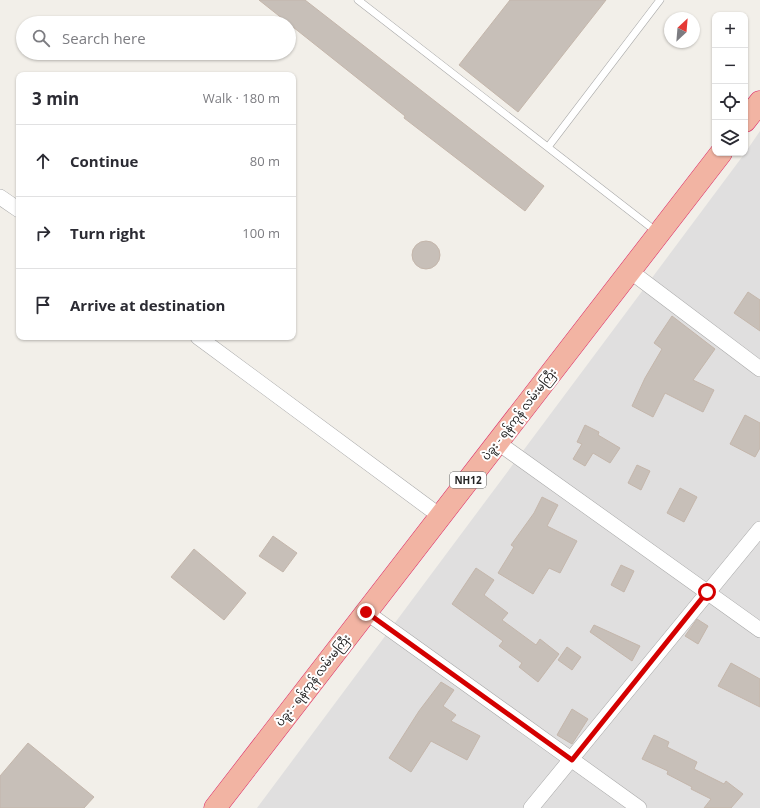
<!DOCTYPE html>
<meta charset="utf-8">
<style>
body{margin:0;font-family:"Open Sans","Noto Sans Myanmar",sans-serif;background:#f7f7f7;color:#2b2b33}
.controls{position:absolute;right:12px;top:12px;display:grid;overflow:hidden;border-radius:8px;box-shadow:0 1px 3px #0004}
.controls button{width:36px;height:36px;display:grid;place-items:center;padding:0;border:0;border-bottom:1px solid #e1e1e2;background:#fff;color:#2b2b33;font:20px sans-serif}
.compass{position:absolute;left:664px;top:12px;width:36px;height:36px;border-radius:50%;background:#fff;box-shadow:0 1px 3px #0004;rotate:26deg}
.stop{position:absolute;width:12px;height:12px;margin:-9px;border:3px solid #d40000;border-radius:50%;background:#fff}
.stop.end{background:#d40000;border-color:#fff;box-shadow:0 1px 4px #0008}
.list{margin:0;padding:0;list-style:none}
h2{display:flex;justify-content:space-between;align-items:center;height:52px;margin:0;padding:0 16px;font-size:17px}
h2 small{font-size:13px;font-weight:400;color:#7c7c81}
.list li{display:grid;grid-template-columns:26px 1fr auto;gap:12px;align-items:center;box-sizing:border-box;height:72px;padding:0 16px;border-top:1px solid #e1e1e2}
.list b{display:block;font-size:15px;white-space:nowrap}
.list em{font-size:13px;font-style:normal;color:#7c7c81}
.icon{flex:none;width:22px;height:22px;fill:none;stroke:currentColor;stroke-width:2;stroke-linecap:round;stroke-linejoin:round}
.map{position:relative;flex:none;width:760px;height:808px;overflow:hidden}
.search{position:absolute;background:#fff;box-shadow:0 1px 3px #0004;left:16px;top:16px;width:280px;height:44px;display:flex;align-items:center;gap:10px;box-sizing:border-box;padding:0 14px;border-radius:22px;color:#7c7c81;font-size:15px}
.panel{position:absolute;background:#fff;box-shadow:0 1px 3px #0004;left:16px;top:72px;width:280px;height:268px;border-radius:8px}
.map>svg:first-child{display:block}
.residential{fill:#e0dfdf}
.building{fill:#c7bfb8;stroke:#c4b6ab}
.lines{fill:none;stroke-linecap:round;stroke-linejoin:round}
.service-casing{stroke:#a9a9a9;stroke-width:8}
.minor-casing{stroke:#a9a9a9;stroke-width:16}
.trunk-casing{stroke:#dc2a67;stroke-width:23}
.service{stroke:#fff;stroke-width:7}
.minor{stroke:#fff;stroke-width:15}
.trunk{stroke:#f2b4a3;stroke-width:22}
.route{stroke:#d40000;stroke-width:5}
.labels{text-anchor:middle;stroke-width:4;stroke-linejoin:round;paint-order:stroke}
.shield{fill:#fff;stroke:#646464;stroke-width:1}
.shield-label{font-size:10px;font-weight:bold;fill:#222}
.street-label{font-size:11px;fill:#222;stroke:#fff}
</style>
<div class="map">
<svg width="760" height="808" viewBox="0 0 760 808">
<rect width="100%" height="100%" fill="#f2efe9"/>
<path class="residential" d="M760,131V808H257L745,153Z"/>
<path class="building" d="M259,0H305L544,186L525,211L404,118L405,116Z
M510,0H606L518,112L459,65Z
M412 255a14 14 0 1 1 28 0a14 14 0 1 1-28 0Z
M748,292L760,300V331L734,313Z
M672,316L715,349L693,380L714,390L703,412L665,393L653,417L632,406L645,378L662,349L654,343Z
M745,415L760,423V448L755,457L730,444Z
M585,425L599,432L598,435L620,448L610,463L593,453L585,466L573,459L582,444L577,442Z
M637,465L650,471L641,490L628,483Z
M680,488L697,497L684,522L667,513Z
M542,497L558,505L547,526L577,541L560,573L549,568L533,594L498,573L514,547L511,545L534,513Z
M273,536L297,553L283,572L259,556Z
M194,549L246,593L224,620L171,577Z
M621,565L634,571L624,592L611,585Z
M476,568L494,580L484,595L508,613L502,620L536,645L540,639L559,654L538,682L519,667L522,663L499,646L503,641L452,604Z
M697,619L708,626L698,644L685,636Z
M594,625L640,646L632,661L590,632Z
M567,647L581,657L572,670L558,660Z
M731,663L760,679V707L718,686Z
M441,682L454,690L443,706L456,715L451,721L480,736L467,760L431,741L411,772L389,758L419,711Z
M572,709L588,719L572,744L557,735Z
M654,735L669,742L667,747L697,762L694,769L724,784L726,781L743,794L731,808H704L711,799L691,789L692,787L667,774L668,771L642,759Z
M28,743L94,797L84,808H0V776Z"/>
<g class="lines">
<defs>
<path id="service" d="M358,0L657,232
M548,147L660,0"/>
<path id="minor" d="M0,197L19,210
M630,271L760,369
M198,337L440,516
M497,442L760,630
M366,612L639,808
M531,808L760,529"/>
<path id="trunk" d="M745,121L760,102
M215,808L721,153"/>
</defs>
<use href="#service" class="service-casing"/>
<use href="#minor" class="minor-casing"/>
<use href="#trunk" class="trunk-casing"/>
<use href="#service" class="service"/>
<use href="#minor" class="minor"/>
<use href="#trunk" class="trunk"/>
</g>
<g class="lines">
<path class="route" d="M366,612L572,760L707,592"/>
</g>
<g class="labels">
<rect class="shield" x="450" y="472" width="36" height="16" rx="3"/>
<g class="shield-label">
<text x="468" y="484">NH12</text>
</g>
<g class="street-label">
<text transform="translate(519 414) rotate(-52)" y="4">ပဲခူး - ရန်ကုန် လမ်းမကြီး</text>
<text transform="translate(313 680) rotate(-52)" y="4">ပဲခူး - ရန်ကုန် လမ်းမကြီး</text>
</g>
</g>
</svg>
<div class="controls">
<button>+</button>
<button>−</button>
<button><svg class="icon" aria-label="locate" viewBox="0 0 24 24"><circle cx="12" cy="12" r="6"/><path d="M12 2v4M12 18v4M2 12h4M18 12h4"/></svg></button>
<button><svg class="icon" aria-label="layers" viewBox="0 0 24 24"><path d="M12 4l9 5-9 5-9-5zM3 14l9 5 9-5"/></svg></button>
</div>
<svg class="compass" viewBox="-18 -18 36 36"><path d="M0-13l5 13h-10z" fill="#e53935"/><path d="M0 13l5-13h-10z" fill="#7c7c81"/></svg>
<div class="stop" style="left:707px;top:592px"></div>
<div class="stop end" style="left:366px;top:612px"></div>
<div class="search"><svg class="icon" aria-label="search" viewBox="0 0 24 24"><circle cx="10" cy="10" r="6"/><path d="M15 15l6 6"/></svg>Search here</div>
<section class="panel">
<h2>3 min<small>Walk · 180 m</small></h2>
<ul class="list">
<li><svg class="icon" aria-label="ahead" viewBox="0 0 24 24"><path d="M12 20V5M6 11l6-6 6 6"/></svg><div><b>Continue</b></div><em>80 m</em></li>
<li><svg class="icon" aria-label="right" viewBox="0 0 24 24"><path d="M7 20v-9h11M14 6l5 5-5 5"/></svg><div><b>Turn right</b></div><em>100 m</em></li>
<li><svg class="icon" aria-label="arrive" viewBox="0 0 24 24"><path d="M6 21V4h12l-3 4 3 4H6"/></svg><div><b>Arrive at destination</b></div></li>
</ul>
</section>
</div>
